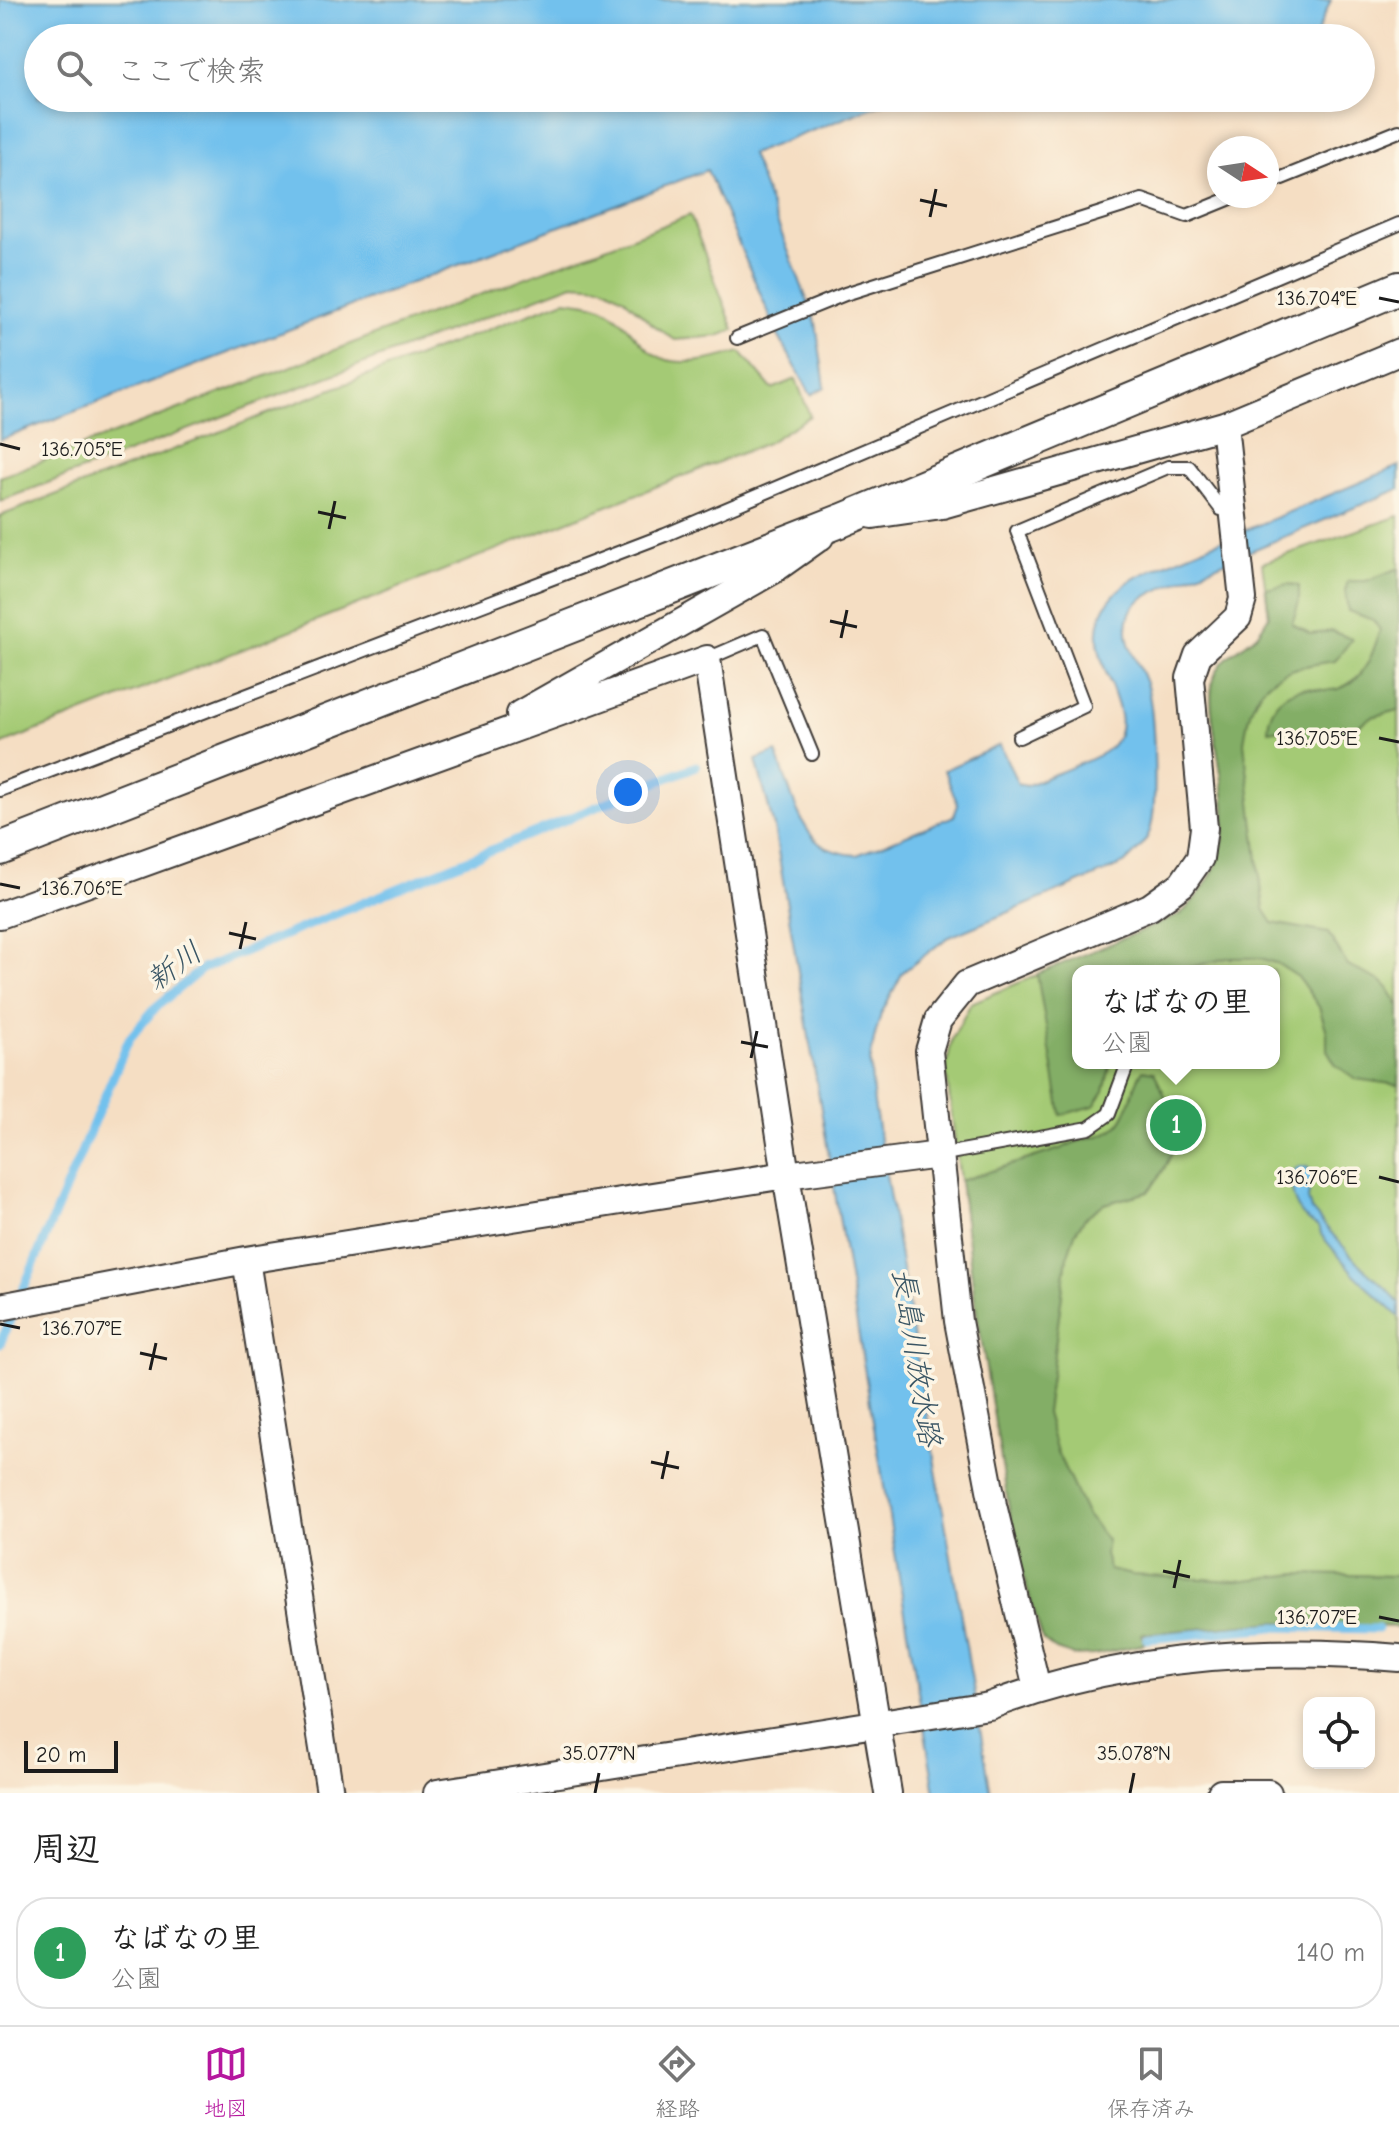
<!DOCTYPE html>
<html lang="ja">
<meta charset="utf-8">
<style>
body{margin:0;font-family:"Comic Neue","Klee One",sans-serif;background:#f2f2f2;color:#222}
.controls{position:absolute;right:24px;bottom:24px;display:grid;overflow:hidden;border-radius:16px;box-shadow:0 4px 12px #0003}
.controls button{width:72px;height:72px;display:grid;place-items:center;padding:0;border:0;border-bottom:2px solid #e0e0e0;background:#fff;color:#222;font:40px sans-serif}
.compass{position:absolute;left:1207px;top:136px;width:72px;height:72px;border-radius:50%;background:#fff;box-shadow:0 4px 12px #0003;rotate:102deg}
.scale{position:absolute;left:24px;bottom:20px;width:94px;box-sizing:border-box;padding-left:8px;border:4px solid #1c1c1c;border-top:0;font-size:22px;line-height:28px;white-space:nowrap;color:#1c1c1c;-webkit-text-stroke:6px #fcf5e5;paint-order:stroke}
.you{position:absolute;left:628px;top:792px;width:28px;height:28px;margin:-20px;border:6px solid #fff;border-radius:50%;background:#1a73e8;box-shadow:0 0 0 12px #1a73e833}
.badge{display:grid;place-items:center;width:52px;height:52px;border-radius:50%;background:#b5179e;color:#fff;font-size:26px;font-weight:700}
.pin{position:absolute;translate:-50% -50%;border:4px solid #fff;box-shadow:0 2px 8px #0006}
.popup{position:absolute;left:1072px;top:965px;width:208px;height:104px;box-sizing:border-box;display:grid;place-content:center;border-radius:16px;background:#fff;filter:drop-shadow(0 2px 6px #0005);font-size:26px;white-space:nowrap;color:#767676}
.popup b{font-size:30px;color:#222}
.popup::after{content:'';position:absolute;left:50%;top:100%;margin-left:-16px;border:16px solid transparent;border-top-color:#fff}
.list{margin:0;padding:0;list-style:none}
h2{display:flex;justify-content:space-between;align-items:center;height:104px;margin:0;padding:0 32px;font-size:34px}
h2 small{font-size:26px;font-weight:400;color:#767676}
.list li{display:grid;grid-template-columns:52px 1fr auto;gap:24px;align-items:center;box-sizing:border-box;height:112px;margin:0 16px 16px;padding:0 16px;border:2px solid #e0e0e0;border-radius:32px}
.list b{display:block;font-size:30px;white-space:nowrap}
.list p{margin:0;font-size:26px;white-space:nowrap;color:#767676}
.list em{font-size:26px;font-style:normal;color:#767676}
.icon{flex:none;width:44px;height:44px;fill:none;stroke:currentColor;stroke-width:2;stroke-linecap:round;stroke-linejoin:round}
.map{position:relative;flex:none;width:1399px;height:1793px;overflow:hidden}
.search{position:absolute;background:#fff;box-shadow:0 4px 12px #0003;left:24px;right:24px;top:24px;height:88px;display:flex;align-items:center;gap:20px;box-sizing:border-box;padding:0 28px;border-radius:44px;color:#767676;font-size:30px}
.sheet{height:232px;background:#fff}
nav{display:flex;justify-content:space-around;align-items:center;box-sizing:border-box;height:112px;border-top:2px solid #e0e0e0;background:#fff;font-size:22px;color:#767676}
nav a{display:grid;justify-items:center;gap:4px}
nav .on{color:#b5179e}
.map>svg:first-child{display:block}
.green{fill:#a4ca75;stroke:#607348;stroke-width:2;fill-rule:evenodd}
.forest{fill:#83ae66;stroke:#506541;stroke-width:2}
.water{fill:#72c1ed;stroke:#476e84;stroke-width:2}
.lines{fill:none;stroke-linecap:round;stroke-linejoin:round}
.stream{stroke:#72c1ed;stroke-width:9}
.service-casing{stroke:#3d3935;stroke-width:16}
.minor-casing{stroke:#3d3935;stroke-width:30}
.tertiary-casing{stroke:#3d3935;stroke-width:36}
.service{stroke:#fff;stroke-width:12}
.minor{stroke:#fff;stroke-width:26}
.tertiary{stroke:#fff;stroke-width:32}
.ticks{fill:none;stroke:#1c1c1c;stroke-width:3}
.labels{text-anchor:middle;stroke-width:7;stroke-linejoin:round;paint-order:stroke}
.water-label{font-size:30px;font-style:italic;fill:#3a5665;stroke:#fcf5e5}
.ticks-label{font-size:20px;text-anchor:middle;fill:#1c1c1c;stroke:#fcf5e5;stroke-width:7;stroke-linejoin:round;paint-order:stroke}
</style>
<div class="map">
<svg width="1399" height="1793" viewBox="0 0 1399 1793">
<rect width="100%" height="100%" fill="#fcf5e5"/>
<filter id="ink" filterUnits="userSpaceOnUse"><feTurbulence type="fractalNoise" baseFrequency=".0125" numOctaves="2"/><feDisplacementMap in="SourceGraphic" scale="16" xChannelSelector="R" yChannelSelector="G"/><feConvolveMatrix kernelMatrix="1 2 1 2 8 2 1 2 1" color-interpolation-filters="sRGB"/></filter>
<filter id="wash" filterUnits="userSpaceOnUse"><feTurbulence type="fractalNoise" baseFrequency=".006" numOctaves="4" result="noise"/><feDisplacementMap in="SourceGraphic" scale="32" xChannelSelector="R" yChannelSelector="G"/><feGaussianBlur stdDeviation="1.8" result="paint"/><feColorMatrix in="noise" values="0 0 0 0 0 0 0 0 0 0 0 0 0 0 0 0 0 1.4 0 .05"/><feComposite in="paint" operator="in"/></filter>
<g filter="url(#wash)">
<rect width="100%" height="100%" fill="#f5dec3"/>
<path class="green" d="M690,215L734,330L718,336L675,340L652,324L624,298L603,286L573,284L0,501V477Z
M565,300C583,302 599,303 613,314C634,329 644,356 672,361C693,365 721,357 741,352L772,389L796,379L810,416L767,443L0,745V516Z
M1399,516V1627L1275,1622L1142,1634L1144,1644C1106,1652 1077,1666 1043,1640L976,1308L946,1069L952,1039L971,1003L1180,915C1243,855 1225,805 1214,728C1212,711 1208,690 1216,673C1225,655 1241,649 1255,636C1261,631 1265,622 1269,616L1262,563ZM1078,971H1274V1063H1078Z"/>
<path class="forest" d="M1399,568V710L1372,717L1344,734L1327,738L1312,740L1288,728L1268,731C1268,712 1278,694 1299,689C1311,686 1326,693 1338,689C1365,680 1373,654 1380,630L1373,620L1348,611L1345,591L1348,581H1366Z
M1288,584L1299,586V602L1292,624L1311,634L1332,631L1352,639L1335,661C1275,669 1252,680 1244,743L1264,909L1273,923L1328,933L1348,966L1381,981L1388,988L1399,1006V1085L1356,1079L1336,1065L1327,1050V1032L1319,1007L1298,977L1278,964L1260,958H1227L1176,971H1078V1063H1111L1104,1091L1094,1106L1061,1115L1037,974L1180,915C1243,855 1225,804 1214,728C1212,711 1208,690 1216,673C1224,655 1241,649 1255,636C1261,631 1265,622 1269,616L1266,589Z
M1143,1070L1154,1072C1179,1123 1186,1144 1148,1192L1104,1204L1086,1217L1076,1231L1067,1257L1046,1413L1057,1452L1086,1514L1107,1540L1105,1554L1109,1570L1132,1575L1237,1581L1297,1574L1399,1576V1627L1275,1622L1142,1634L1144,1644L1095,1655L1074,1656L1056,1650L1043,1640L1017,1557L976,1308L960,1181L1063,1148C1079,1137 1101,1140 1116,1127C1131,1114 1131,1086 1143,1070Z"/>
<path class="water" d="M0,0H1331L1315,38H38V98H897L751,154L816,323L825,387L811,395L778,335L707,170L0,440Z
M1399,466V489L1169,585C1157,591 1135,599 1130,613C1118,645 1144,665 1149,694C1154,721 1158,806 1150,831C1145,845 1134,854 1124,864L947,938L903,972L881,1014L874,1039L870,1063L874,1104L991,1793H935L774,827L756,760L776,752C786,777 799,829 820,844C831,852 844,854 857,855L954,816L958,805L944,770L1000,745L1018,784L1026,786C1045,777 1090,762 1106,751C1158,711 1049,643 1127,583C1136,576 1149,571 1160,566Z
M1299,1166L1307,1167L1312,1172L1308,1199L1311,1210L1358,1263L1390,1292L1399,1304V1317L1354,1274L1322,1236L1318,1227C1296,1214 1288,1195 1294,1170Z"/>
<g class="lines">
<path class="stream" d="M0,1344L129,1039L156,1007L202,969L696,766
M1147,1639L1274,1627L1378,1629"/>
</g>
</g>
<g filter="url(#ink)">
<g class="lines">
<defs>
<path id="service" d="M1267,184L1399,131
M737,338L845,294L1142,200L1187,216L1236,196
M707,659L763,635L812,754
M1019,737L1084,706L1017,531L1168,467H1189L1221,509L1232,507
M0,790L665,535L1399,224
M939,1155L1089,1128L1109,1114L1128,1063"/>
<path id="minor" d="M873,515L942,505L1224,425L1399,352
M520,714L772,571L820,537
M0,915L707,659L786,1175L888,1793
M246,1260L330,1793
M0,1307L246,1260L786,1175L939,1155
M1037,1688L993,1505L958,1321L929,1051L938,1020L967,984L1150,907L1182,884L1200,858L1204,828L1190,678L1198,655L1238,617L1243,599L1224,425
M437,1793L989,1706C1119,1657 1262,1646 1399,1658
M1221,1793H1268"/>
<path id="tertiary" d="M0,849L843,520L1399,288"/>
</defs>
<use href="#service" class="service-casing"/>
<use href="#minor" class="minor-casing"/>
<use href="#tertiary" class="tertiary-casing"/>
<use href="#service" class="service"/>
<use href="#minor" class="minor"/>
<use href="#tertiary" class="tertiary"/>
</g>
</g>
<path class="ticks" d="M920,200L947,206M930,217L936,189M1379,298L1399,302M0,444L20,449M318,512L346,518M329,529L335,501M830,621L857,627M841,638L847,610M1379,738L1399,742M0,884L20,888M229,933L256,939M240,949L246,922M741,1042L768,1047M751,1058L757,1031M1379,1177L1399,1182M0,1324L20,1328M140,1353L167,1359M150,1370L156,1343M651,1462L679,1468M662,1479L668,1451M1163,1571L1190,1577M1174,1588L1180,1560M1379,1617L1399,1621M595,1793L599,1773M1130,1793L1134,1773"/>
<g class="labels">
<g class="water-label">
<text transform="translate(174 966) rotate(-36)" y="10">新川</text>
<text transform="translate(917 1357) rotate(81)" y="10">長島川放水路</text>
</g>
</g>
<g class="ticks-label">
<text x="1317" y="305">136.704°E</text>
<text x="82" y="456">136.705°E</text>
<text x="1317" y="745">136.705°E</text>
<text x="82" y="895">136.706°E</text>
<text x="1317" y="1184">136.706°E</text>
<text x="82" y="1335">136.707°E</text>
<text x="1317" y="1624">136.707°E</text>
<text x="599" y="1760">35.077°N</text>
<text x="1134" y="1760">35.078°N</text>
</g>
</svg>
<div class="controls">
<button><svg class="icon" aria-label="locate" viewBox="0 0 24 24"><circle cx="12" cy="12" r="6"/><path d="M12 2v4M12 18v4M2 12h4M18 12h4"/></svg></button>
</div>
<svg class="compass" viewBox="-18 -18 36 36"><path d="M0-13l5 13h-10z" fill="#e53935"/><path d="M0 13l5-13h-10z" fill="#767676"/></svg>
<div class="scale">20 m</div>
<div class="you"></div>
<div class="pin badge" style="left:1176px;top:1125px;background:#2e9e5b">1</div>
<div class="popup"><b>なばなの里</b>公園</div>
<div class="search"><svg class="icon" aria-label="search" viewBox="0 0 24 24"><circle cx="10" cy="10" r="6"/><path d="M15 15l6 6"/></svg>ここで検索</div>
</div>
<section class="sheet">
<h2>周辺<small></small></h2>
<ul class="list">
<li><span class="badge" style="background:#2e9e5b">1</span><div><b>なばなの里</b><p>公園</p></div><em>140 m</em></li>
</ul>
</section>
<nav>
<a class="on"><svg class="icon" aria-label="map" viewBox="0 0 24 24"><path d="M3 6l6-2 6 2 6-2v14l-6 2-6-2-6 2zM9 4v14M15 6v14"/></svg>地図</a>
<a><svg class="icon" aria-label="directions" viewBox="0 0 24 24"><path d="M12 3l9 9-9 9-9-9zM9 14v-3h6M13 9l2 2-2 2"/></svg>経路</a>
<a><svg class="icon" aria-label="saved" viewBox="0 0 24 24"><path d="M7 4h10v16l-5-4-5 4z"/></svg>保存済み</a>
</nav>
